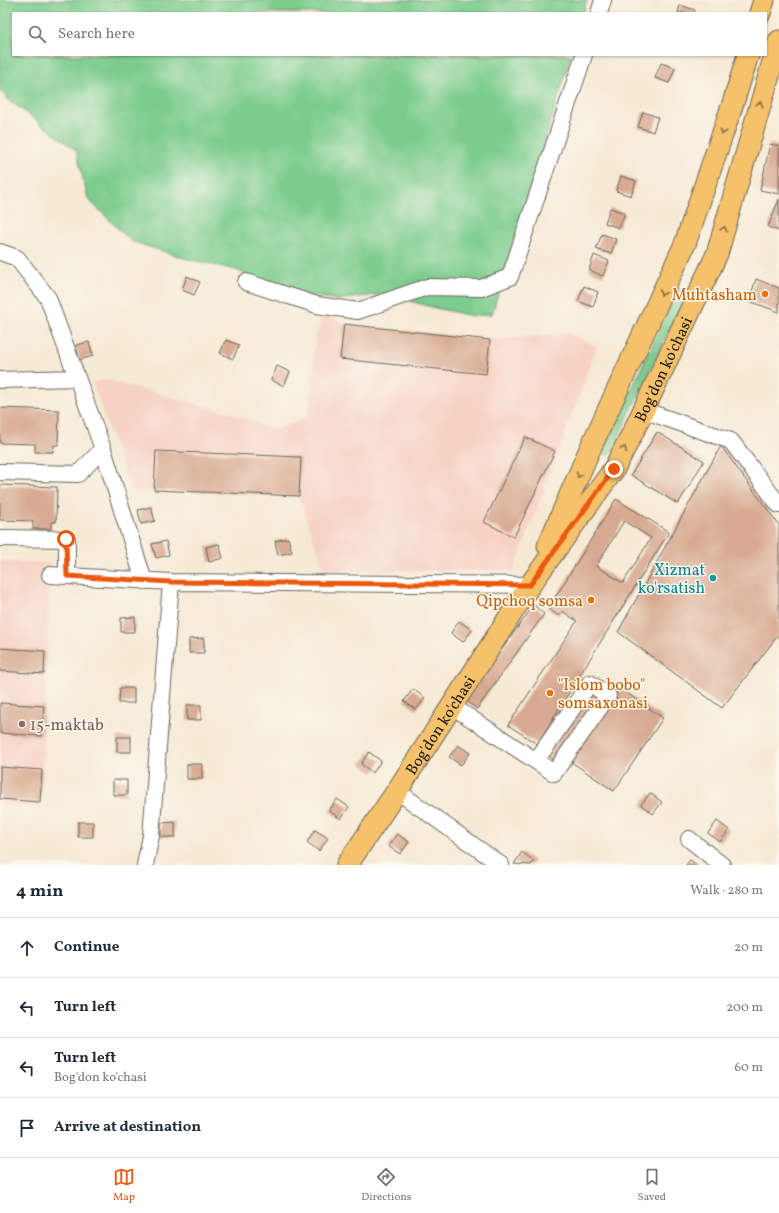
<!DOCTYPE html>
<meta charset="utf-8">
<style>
body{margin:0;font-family:Vollkorn,serif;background:#f2f2f3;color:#1f2937}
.stop{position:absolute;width:12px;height:12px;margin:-9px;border:3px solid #ea580c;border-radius:50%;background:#fff}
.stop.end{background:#ea580c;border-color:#fff;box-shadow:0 1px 4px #0008}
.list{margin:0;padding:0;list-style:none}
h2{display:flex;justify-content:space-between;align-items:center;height:52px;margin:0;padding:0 16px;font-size:17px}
h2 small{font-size:13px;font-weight:400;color:#747a83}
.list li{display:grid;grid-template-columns:26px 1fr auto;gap:12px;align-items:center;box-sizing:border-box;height:60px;padding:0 16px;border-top:1px solid #e0e1e3}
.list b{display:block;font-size:15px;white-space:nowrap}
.list p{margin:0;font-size:13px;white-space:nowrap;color:#747a83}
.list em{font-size:13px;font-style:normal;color:#747a83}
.icon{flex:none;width:22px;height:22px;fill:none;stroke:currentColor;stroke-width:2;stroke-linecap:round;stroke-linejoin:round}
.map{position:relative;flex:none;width:779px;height:865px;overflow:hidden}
.search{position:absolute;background:#fff;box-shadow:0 1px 3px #0004;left:12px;right:12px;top:12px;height:44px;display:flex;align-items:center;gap:10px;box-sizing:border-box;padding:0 14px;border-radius:0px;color:#747a83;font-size:15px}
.sheet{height:292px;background:#fff}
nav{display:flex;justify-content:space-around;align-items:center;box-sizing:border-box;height:56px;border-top:1px solid #e0e1e3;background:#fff;font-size:11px;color:#747a83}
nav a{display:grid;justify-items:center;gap:2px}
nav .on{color:#ea580c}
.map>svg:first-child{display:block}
.built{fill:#f6d2c4}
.green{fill:#7ccc8d;stroke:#4c7454}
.building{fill:#d7a990;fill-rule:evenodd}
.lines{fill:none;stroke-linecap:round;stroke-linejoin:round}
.minor-casing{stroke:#68645d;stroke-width:18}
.major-casing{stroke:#68645d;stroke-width:23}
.minor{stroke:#fff;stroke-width:16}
.major{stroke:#f5c16b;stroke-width:21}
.oneway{stroke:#886e44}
.route{stroke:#ea580c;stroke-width:5}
.food-dot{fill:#e8710a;stroke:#fbf7ec;stroke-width:1.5}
.culture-dot{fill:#0f9aa8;stroke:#fbf7ec;stroke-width:1.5}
.education-dot{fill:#8d6e63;stroke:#fbf7ec;stroke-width:1.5}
.labels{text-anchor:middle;stroke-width:3;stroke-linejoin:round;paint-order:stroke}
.food-label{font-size:16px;fill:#c56008;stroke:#fbf7ec;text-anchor:end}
.street-label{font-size:16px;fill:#1c1c1c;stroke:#fbf7ec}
.culture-label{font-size:16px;fill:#0d838f;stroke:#fbf7ec;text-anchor:end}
.education-label{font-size:16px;fill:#785e54;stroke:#fbf7ec;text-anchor:start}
</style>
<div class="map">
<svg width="779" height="865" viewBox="0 0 779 865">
<rect width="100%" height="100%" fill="#fbf7ec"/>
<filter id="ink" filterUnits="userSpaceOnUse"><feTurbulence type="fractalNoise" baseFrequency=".025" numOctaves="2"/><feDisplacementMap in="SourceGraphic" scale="8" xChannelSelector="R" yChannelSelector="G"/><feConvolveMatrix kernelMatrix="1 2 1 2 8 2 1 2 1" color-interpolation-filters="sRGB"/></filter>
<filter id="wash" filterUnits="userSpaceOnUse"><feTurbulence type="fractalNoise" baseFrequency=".012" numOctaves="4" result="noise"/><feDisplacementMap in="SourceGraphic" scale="16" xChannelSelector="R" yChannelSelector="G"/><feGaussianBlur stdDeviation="0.9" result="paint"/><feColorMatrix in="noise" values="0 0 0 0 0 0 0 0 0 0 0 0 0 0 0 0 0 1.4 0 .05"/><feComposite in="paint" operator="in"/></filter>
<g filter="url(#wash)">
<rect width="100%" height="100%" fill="#f6ead5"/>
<path class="built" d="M324,311L344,324L490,340L569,333L597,347L514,570L324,571L299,496L154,490H131L92,382L108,380L229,413L275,430L308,417L315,340Z
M0,561L50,563L41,808L0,805Z"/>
<path class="green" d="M0,0H587L583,13H13V55H571L492,314L473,316L435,308L384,294L337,300L309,295L273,285L236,270L184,258L131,241L88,199L76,150L9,100L0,91Z
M680,290L683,291L684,299L615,444L610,454L605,455L602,452L677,292Z"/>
<g id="blocks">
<path class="building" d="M680,5L695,10L694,13H678Z
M661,63L675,68L669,83L655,78Z
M643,112L658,117L653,132L638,127Z
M770,144L779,146V194L760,190Z
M621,176L636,181L631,196L616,191Z
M779,199V231L768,227Z
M610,208L625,213L619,228L605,223Z
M602,234L616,239L611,254L596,249Z
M594,255L609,261L603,276L589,270Z
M187,276L200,282L194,295L182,290Z
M756,279L779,288V312L749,301Z
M584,286L598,292L593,307L578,301Z
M344,324L490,340L486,374L340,359Z
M226,340L239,345L233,359L220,353Z
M89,342L93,356L79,360L76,345Z
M277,366L290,372L284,386L271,380Z
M0,408L59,410L58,445H54L53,452H35V444L0,443Z
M657,432L704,461L678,504L631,475Z
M525,437L555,451L514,537L484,522Z
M721,446L779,525V634L722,708L618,632Z
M156,451L301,457L299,496L154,490Z
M0,485L57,487L56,522H51V529H33V521L0,520Z
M616,499L669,532L537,744L508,725L577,621L562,611L559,616L548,609ZM624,521L651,538L623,583L596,566Z
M151,507L155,521L141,524L138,510Z
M288,538L292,552L278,555L275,541Z
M166,541L169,555L156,558L152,544Z
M219,544L223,558L209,562L206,547Z
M534,605L544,614L477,709L465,700Z
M135,617V632H121V618Z
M459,621L472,630L463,642L451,633Z
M204,638V653H189V639Z
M0,648L45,651L44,674L0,671Z
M589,678L613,696L564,766L540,750Z
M120,688H134V703H119Z
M620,688L663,718L614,791L570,761Z
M413,689L425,698L416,710L404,701Z
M0,703L44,706L41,736L0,733Z
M187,705H201V720H187Z
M117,737H131V752H117Z
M458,745L470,753L461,765L449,757Z
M369,752L381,761L373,773L361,764Z
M187,764H202V779H187Z
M0,767L42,770L40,802L0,799Z
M113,780H127V795H113Z
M650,793L662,802L653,814L641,805Z
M337,799L349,807L341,819L329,811Z
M717,821L729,830L720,842L708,833Z
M78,822H93V837H78Z
M175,822V837H161V823Z
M315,830L328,838L319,851L307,842Z
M397,834L409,842L400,854L388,846Z
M522,852L534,861L531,865L514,864Z
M690,860L697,865H686Z"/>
</g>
</g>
<g filter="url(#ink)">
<use href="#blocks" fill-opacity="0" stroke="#68645d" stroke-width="1"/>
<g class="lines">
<defs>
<path id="minor" d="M599,13L603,0
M0,252L17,258L48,298L103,449L144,581
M246,282L317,305L358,311L427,287L481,288L510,277L584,55
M0,380L77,378
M643,410L731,441L779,505
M0,472L78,474L103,449
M0,538L67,539V576
M50,575L171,582L530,585
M452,706L554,773L608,696L590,683L536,761
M397,791L501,865
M689,839L722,865
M145,865L151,836L171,582"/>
<g id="major">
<path d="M760,13L764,0"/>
<path d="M548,546L589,451L685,244L734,100L748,55"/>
<path id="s1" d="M347,865L397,791L530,585L614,469L635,428L717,254L779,41"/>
</g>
</defs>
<use href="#minor" class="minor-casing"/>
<use href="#major" class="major-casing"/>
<use href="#minor" class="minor"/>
<use href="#major" class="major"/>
</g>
<defs><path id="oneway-chevron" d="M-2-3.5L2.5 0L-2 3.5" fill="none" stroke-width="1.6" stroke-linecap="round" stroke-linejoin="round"/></defs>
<g class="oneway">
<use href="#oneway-chevron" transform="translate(760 104) rotate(-74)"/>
<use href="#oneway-chevron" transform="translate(723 132) rotate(109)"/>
<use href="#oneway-chevron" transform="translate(724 229) rotate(-74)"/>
<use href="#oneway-chevron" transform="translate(662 293) rotate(115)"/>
<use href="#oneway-chevron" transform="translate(624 449) rotate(-63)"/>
<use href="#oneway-chevron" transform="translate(579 475) rotate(114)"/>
</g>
</g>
<g class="lines" filter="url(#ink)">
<path class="route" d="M66,539L67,576L171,582L530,585L614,469"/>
</g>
<g class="food-dot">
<circle cx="765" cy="294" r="4"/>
<circle cx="591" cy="600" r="4"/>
<circle cx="550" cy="693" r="4"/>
</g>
<circle class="culture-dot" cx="713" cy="578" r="4"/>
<circle class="education-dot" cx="22" cy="724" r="4"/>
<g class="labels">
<g class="food-label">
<text x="757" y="300">Muhtasham</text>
<text x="583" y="606">Qipchoq somsa</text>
<text x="558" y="690" text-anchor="start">"Islom bobo"<tspan x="558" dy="18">somsaxonasi</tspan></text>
</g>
<g class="street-label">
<text dy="6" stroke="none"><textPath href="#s1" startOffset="589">Bog'don ko'chasi</textPath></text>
<text dy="6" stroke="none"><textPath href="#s1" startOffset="168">Bog'don ko'chasi</textPath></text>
</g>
<g class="culture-label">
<text x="705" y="575">Xizmat<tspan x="705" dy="18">ko'rsatish</tspan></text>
</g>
<g class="education-label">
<text x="30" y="730">15-maktab</text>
</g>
</g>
</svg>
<div class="stop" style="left:66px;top:539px"></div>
<div class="stop end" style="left:614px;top:469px"></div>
<div class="search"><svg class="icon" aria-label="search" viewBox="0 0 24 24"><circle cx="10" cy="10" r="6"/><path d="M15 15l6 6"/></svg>Search here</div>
</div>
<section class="sheet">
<h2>4 min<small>Walk · 280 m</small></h2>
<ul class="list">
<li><svg class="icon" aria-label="ahead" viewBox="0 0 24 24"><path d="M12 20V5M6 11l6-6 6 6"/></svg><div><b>Continue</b></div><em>20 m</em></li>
<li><svg class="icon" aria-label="left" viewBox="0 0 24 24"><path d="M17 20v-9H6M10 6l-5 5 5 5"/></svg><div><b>Turn left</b></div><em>200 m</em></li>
<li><svg class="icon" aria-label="left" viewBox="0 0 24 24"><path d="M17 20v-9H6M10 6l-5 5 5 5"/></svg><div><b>Turn left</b><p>Bog'don ko'chasi</p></div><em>60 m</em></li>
<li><svg class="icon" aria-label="arrive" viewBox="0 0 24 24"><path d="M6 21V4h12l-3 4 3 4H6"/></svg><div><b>Arrive at destination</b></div></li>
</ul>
</section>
<nav>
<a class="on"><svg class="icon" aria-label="map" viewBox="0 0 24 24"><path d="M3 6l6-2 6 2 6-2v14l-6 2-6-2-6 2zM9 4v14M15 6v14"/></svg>Map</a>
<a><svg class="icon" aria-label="directions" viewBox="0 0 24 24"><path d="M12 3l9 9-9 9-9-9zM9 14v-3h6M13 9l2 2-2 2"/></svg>Directions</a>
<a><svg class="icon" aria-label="saved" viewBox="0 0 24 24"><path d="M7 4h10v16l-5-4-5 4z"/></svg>Saved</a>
</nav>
